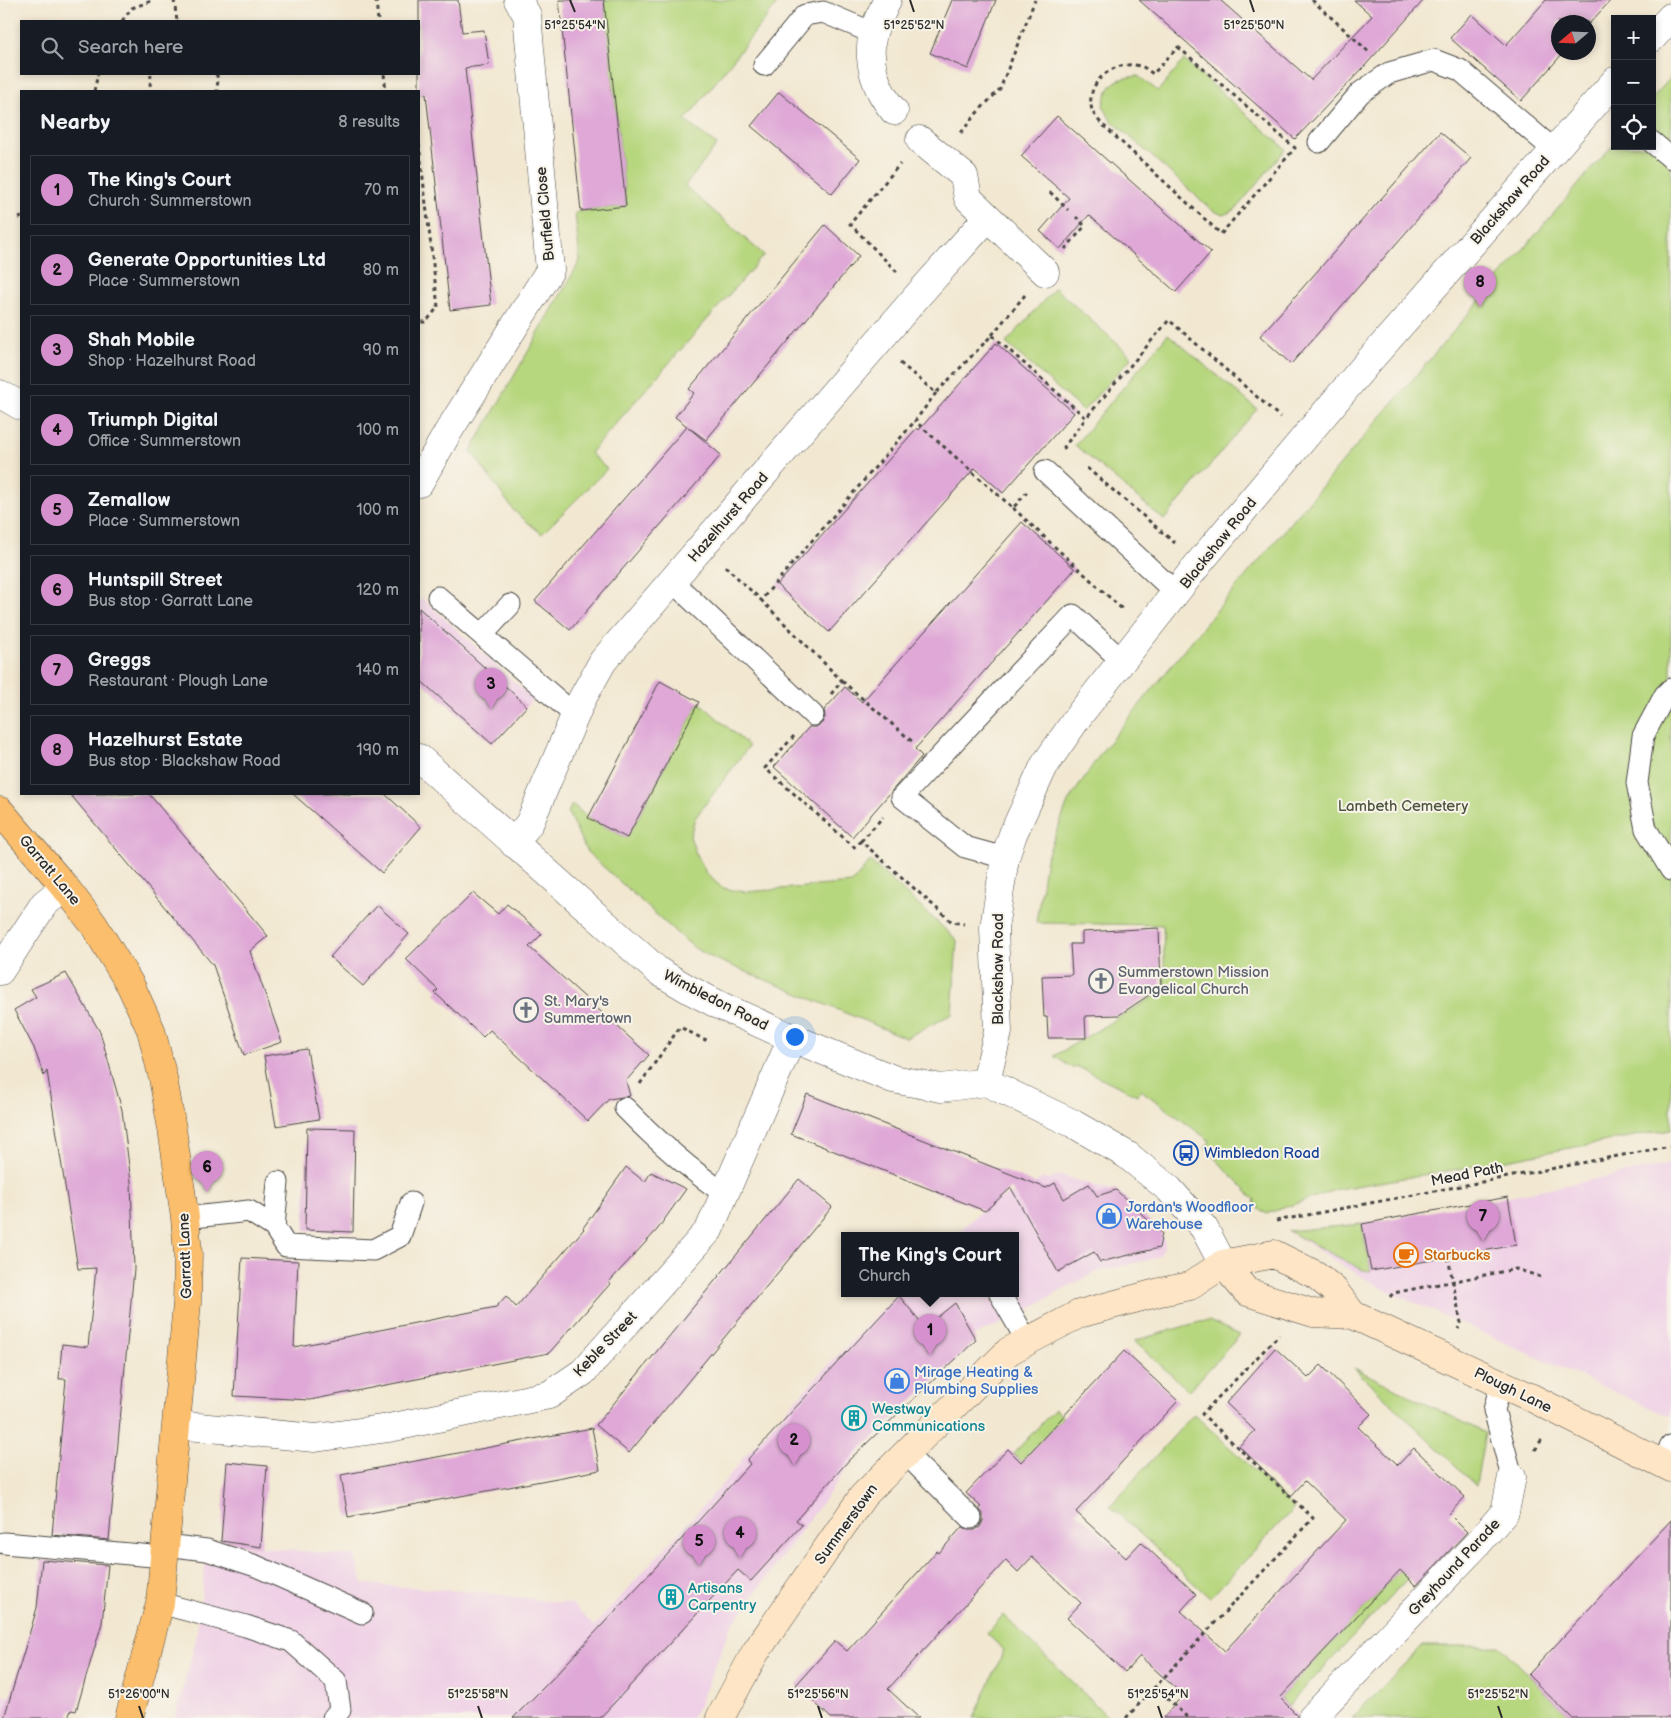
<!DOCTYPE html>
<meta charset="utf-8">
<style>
body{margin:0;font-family:"Balsamiq Sans",sans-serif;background:#242831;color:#f1f3f6}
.controls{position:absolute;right:15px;top:15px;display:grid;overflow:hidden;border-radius:0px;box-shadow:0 2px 8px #0003}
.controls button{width:45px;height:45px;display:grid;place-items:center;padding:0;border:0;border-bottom:1px solid #363941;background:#171b24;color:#f1f3f6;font:25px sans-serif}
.compass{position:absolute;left:1551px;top:15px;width:45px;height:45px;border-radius:50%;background:#171b24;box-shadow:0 2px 8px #0003;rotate:251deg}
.you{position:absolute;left:794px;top:1036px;width:18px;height:18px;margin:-12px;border:4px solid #fff;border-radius:50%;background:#1a73e8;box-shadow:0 0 0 8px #1a73e833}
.badge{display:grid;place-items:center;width:32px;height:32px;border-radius:50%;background:#d690ce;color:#111;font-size:16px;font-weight:700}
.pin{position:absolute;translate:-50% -41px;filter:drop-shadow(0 1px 2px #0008)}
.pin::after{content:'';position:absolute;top:26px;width:18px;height:15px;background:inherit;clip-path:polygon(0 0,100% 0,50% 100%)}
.popup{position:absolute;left:841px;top:1232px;width:178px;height:65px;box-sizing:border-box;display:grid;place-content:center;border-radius:0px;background:#171b24;filter:drop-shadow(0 1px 4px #0005);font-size:16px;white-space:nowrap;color:#9ea1a6}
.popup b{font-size:19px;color:#f1f3f6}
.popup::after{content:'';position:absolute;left:50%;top:100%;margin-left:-10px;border:10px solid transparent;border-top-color:#171b24}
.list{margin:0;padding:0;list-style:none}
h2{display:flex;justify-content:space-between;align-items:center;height:65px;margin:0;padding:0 20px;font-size:21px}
h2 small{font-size:16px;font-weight:400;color:#9ea1a6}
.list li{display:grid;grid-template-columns:32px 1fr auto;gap:15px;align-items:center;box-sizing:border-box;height:70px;margin:0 10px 10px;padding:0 10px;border:1px solid #363941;border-radius:0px}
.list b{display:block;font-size:19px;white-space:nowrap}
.list p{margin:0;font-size:16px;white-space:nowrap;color:#9ea1a6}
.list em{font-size:16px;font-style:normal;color:#9ea1a6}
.icon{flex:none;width:28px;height:28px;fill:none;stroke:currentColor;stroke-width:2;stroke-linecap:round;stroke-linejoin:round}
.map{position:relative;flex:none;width:1671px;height:1718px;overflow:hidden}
.search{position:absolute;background:#171b24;box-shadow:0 2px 8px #0003;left:20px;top:20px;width:400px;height:55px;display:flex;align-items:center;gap:12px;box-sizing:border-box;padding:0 18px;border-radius:0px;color:#9ea1a6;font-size:19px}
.panel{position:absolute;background:#171b24;box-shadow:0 2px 8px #0003;left:20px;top:90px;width:400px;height:705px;border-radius:0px}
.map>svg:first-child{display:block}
.built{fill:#efd0e6}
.green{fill:#b7d77f;stroke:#718155}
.building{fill:#dfa8d7}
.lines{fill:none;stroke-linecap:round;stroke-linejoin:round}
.service-casing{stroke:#494744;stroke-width:23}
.pedestrian-casing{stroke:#494744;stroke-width:29}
.minor-casing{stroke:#494744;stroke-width:29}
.tertiary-casing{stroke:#494744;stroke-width:29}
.secondary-casing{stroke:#494744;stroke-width:29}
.primary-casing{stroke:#494744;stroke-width:29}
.path{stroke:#494744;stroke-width:3;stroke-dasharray:4 4;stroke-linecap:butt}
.service{stroke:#fff;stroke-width:21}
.pedestrian{stroke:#fff;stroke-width:28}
.minor{stroke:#fff;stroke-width:28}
.tertiary{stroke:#fff;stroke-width:28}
.secondary{stroke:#fde5c5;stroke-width:28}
.primary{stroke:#fabe6d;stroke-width:28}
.ticks{fill:none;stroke:#2b2b2b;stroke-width:2}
.labels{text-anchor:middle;stroke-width:4;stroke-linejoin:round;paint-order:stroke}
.street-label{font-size:15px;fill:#2b2b2b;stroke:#f7f3e8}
.park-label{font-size:15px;fill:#4e5640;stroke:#f7f3e8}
.worship-label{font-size:15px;fill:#5b616d;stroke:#f7f3e8;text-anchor:start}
.transit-label{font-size:15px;fill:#164399;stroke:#f7f3e8;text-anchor:start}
.shop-label{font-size:15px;fill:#366cbe;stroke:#f7f3e8;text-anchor:start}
.food-label{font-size:15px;fill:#c56008;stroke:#f7f3e8;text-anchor:start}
.culture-label{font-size:15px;fill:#0d838f;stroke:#f7f3e8;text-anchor:start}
.ticks-label{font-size:12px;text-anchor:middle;fill:#2b2b2b;stroke:#f7f3e8;stroke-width:4;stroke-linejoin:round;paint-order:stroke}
</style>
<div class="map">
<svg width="1671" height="1718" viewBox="0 0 1671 1718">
<rect width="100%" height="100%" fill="#f7f3e8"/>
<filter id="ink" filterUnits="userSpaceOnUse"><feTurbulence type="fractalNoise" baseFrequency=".02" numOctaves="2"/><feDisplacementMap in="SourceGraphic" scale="10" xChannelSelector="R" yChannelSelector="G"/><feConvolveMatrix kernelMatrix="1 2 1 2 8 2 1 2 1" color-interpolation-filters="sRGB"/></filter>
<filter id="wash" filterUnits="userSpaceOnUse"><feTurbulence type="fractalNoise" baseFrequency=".0096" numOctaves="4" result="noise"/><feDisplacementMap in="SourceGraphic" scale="20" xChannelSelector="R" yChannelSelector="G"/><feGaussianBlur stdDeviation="1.12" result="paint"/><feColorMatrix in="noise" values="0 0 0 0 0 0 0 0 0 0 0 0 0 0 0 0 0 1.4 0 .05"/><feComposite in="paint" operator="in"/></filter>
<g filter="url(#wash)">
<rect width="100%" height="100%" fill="#f2e8d2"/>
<path class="built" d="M422,598L533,699L492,744L419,678V601Z
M1671,1164V1417L1384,1289L1340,1264L1288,1231L1385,1221Z
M1057,1176H1064L1115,1192L1164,1239L1165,1246L1161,1253L1156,1258L1100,1271L1088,1276L1013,1318L974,1336V1343L863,1447L731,1626L699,1705L691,1718H175L196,1639L208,1542L355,1556L363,1584L475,1592L572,1604L594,1626L710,1498L742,1461L741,1460L813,1381L897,1294H1015V1236H954L979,1213L983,1206L1029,1187L1043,1178L1050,1180Z
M0,1694L68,1718H0Z"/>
<path class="green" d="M604,0H780L685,121L717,145L685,186L764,255L590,453L607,469L542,534L514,511L471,451L580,261L575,213L581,211L626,206Z
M1184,60L1286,149L1235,210L1223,215L1212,210L1110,119L1103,105C1110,82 1114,79 1138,76L1158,91Z
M1671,77V1129L1459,1169L1338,1189L1266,1214L1254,1203L1255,1200L1205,1148L1210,1141L1141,1090L1137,1095L1076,1066L1072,1068L1054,1056L1165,990L1163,925L1036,923L1046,859L1068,802L1103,750L1211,617L1588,173L1615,143V146H1652V99Z
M1055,288L1132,357L1083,411L1006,343Z
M1168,334L1257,409L1164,520L1075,445Z
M699,702L749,746L695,818L690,836L697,857L707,874L722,888L746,892L852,883L870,861L957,940L952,1014L906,1038L715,959L696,949L680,936L587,852L568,813L572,804L588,818L627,838Z
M1362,1224L1371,1271L1363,1270L1288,1231Z
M1209,1321L1240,1335L1189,1391L1134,1341L1199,1322Z
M1354,1368L1485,1433L1476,1485Z
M1055,1409L1063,1417L1022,1462L1013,1454Z
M1194,1414L1294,1508L1210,1598L1110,1506Z
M1400,1570L1408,1578L1288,1706L1280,1698Z
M1003,1615L1108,1717L1107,1718H974L1004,1650L987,1634Z
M1422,1646H1500L1528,1675L1572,1718H1352Z"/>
<g id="blocks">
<path class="building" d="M419,0H458L462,32L484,30L489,65L465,68L491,305L450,310L426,94L419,95Z
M559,0H604L626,206L581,211Z
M952,0H996L968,69L930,53Z
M1139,0H1220L1311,80L1372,16L1354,0H1424L1362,69L1295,139Z
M1546,0H1611L1588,25V22H1558V52H1564L1521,101L1450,38L1472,14L1506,45Z
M779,92L860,159L832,194L751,126Z
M1057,116L1211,252L1176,292L1089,215L1060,249L1040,231L1069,198L1021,156Z
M1440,132L1471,158L1291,364L1260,336Z
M825,225L859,256L706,440L688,427L721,455L570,630L535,601L687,426L675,417L694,393L689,389Z
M996,343L1074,413L1003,493L975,468L829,632L777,585L917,428L919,430Z
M1022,522L1075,569L915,749L922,756L852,837L774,767L809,727H816L822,723L825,717L824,710L845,687L862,702Z
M419,608L527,706L492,744L419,679Z
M660,681L699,702L627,838L588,818Z
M70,794H149L268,936L250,951L282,1042L244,1055L213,965Z
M293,794H385L421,827L382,873Z
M473,893L498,914L507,904L542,934L529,947L649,1055L626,1081L630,1096L609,1099L588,1121L490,1030L483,1037L435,993L438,990L406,959Z
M377,905L409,934L363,986L330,957Z
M1159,928L1161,987L1119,1015L1085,1016L1086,1038H1048L1047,1017H1044L1042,976L1072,975L1070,944H1082V932Z
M66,973L100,1032L122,1110L131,1182L134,1269L109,1540L52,1535L66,1379H59L62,1344L88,1347L96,1268L78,1269L47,1071L44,1076L34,1048L14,1010L36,997L31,989Z
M307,1049L319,1119L276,1126L264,1056Z
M807,1094L1046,1188L1055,1183L1064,1199L1089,1184L1097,1196L1116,1190L1162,1233L1159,1248L1100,1262L1094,1252L1058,1272L1011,1188L985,1211L791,1134Z
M307,1128L355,1129L353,1232L305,1230Z
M626,1167L645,1182L651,1172L686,1189L657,1230L609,1282L610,1284L549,1353L310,1400L234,1396L242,1258L298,1261L294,1347L496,1307L506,1296L516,1307L584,1229L583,1228Z
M799,1179L832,1207L629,1453L596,1425Z
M1508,1197L1516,1245L1371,1271L1362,1224Z
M899,1296L925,1327L955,1303L976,1340L849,1460L796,1520L802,1525L751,1581L738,1570L600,1718H513L553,1678L692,1528L750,1464L747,1460Z
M1275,1348L1308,1378L1321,1365L1371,1414L1358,1427L1398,1465L1414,1448L1465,1497L1449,1514L1467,1532L1416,1586L1400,1570L1280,1698L1297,1715V1718H1163L1183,1695L1140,1656L1125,1672L1067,1618L1081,1603L1032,1557L1018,1572L1006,1560L888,1689L919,1718H831L796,1685L835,1641L847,1651L937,1551L939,1553L962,1527L968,1530H975L980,1527L983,1521V1514L979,1508L981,1507L966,1493L1008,1449L1021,1462L1124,1351L1178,1401L1076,1512L1126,1558L1141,1542L1196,1594L1181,1611L1225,1651L1346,1520L1305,1481L1291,1496L1239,1446L1255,1431L1226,1403Z
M592,1428L600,1470L348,1517L341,1475Z
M227,1462L267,1466L261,1547L221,1541Z
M1671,1520V1718H1572L1528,1675Z
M42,1560L108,1565L102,1623L76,1711L71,1710L68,1718H4L37,1608Z"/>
</g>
</g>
<g filter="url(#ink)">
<use href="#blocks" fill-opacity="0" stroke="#494744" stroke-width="1"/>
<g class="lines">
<defs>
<path id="service" d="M764,65L805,15L823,12L873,33
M1319,142L1360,93L1389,73L1434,60L1460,70L1554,150
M1652,142L1671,158
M1045,471L1176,593
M673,582L813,715
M438,597L576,716
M482,635L510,605
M1671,689L1665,695L1643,736L1637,783L1646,829L1671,870
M1005,858L965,847L902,797L1073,615L1122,661
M625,1108C656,1140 689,1169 725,1194
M185,1218L249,1211L274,1227L286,1246L373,1250L400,1236L411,1203
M274,1227L278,1182
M1000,1294L1027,1341
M1501,1384L1494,1410L1512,1477
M905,1453L971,1518
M1661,1463L1671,1446
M4,1543L164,1557
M165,1545L207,1550L256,1566L362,1613
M160,1603L246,1626L291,1641L336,1681L340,1710L333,1718"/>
<path id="pedestrian" d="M1312,1718L1479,1542L1505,1512L1512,1477"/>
<path id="minor" d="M887,0C883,11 876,22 873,33C866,61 876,90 894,111
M920,140L964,176L968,198L1045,272
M419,483L448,432L550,270L527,15L518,0
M514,844L530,822L582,699L603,661L919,294L987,218
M0,971L44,904L65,887
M177,1425L315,1438L389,1428L549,1395L583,1372L709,1230L792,1038"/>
<path id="tertiary" d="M1652,38L1671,17
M0,394L21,406
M419,758L658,971L690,990L721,1006L792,1038L893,1079L941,1088L986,1082L1072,1123L1127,1155L1169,1189L1204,1228L1223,1264
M986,1082L998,1032L994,928L1005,858L1013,834L1044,766L1080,714L1199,563L1368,362L1615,81"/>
<path id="secondary" d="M1223,1264L1247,1292L1313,1313L1353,1315L1532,1398L1671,1468
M720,1718L755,1653L863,1496L1009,1351L1079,1314L1160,1292L1190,1286L1223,1264L1274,1254L1316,1275L1334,1290L1353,1315"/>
<path id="primary" d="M0,811L65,887L94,925L131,986L151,1030L163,1078L172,1129L185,1218L188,1254L187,1303L160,1603L129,1718"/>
</defs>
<use href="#service" class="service-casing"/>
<use href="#pedestrian" class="pedestrian-casing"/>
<use href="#minor" class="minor-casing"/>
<use href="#tertiary" class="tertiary-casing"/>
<use href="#secondary" class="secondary-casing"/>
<use href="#primary" class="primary-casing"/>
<path class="path" d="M174,0L177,21
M376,0L378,21
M1312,0L1369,52
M122,21L132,8L154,0
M1178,47L1295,148L1221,234L1104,126C1100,122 1094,116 1092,110C1084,83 1114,59 1140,66C1145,67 1149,71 1153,74Z
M151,74L150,86L151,91
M216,74L218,78L217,91
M384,74L386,91
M94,91L98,74
M961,133L975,115L1000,89L1035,0
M419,144L438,307L426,322H419
M1050,192L1068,210
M20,216L21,219
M1065,249L1085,226L1076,217
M897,272L850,224L900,164
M992,335L1025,295
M900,363L936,393L992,335L1086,418L1169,320L1280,417
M936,393L915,421L1013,508L1027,492
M1065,449L1064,447L1086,418
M1087,468L1175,543
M1013,508L1122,609
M725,566L761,600
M842,681L914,743
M831,694L842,681L761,600L915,421
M794,736L765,768L854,847L861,841L952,922L964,924
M861,841L883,817
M640,1084L680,1027L705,1040L707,1035
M1276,1221L1671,1146
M1448,1257L1461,1323L1458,1329
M1390,1297L1393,1293L1516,1269L1544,1278
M1535,1450L1542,1439
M1155,1687L1188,1718
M1126,1718L1313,1518L1202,1414L1279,1335"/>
<use href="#service" class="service"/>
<use href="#pedestrian" class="pedestrian"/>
<use href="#minor" class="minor"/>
<use href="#tertiary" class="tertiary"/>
<use href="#secondary" class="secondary"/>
<use href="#primary" class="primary"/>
</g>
</g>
<path class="ticks" d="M570,0L575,12M910,0L914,12M1250,0L1254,12M139,1706L143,1718M478,1706L482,1718M818,1706L822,1718M1158,1706L1162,1718M1498,1706L1502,1718"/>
<defs>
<symbol id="church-ring" viewBox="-11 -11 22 22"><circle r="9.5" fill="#f7f3e8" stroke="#6b7280" stroke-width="1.5"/><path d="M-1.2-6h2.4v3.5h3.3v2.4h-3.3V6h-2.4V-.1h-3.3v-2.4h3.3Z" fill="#6b7280"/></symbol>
<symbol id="bus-ring" viewBox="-11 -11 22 22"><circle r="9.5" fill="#f7f3e8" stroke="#1a4fb4" stroke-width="1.5"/><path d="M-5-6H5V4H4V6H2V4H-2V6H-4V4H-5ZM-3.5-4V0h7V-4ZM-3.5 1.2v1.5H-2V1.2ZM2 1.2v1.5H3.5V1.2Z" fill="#1a4fb4"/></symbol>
<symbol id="shop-ring" viewBox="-11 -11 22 22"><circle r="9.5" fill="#f7f3e8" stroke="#3f7fe0" stroke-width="1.5"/><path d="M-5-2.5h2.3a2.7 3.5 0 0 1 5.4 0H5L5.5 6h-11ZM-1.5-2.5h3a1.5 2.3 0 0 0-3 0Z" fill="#3f7fe0"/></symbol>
<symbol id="cafe-ring" viewBox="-11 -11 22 22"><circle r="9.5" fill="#f7f3e8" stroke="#e8710a" stroke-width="1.5"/><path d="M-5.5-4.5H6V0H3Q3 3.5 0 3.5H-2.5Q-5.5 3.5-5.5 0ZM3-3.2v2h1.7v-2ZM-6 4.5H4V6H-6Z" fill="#e8710a"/></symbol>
<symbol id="building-ring" viewBox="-11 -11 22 22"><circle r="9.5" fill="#f7f3e8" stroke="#0f9aa8" stroke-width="1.5"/><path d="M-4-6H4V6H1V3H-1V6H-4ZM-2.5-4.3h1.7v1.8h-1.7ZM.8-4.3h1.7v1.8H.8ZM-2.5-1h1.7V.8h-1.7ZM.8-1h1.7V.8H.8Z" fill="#0f9aa8"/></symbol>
</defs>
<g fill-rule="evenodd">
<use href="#church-ring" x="1087" y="967" width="28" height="28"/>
<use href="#church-ring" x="512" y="996" width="28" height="28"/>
<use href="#bus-ring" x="1172" y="1139" width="28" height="28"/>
<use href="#shop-ring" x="1095" y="1202" width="28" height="28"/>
<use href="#cafe-ring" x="1392" y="1241" width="28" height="28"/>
<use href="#shop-ring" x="883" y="1367" width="28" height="28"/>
<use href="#building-ring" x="840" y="1404" width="28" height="28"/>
<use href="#building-ring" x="657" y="1583" width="28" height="28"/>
</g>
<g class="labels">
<g class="street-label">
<text transform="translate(1510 200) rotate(-49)" y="5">Blackshaw Road</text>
<text transform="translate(545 214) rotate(-95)" y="5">Burfield Close</text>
<text transform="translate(728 517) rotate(-49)" y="5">Hazelhurst Road</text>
<text transform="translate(1218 543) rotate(-51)" y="5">Blackshaw Road</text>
<text transform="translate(50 870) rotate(50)" y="5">Garratt Lane</text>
<text transform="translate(998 969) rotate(-90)" y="5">Blackshaw Road</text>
<text transform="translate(716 1000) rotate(27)" y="5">Wimbledon Road</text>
<text transform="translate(1467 1174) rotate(-11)" y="5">Mead Path</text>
<text transform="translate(185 1256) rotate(-92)" y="5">Garratt Lane</text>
<text transform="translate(605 1344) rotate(-46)" y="5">Keble Street</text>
<text transform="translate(1513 1390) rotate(26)" y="5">Plough Lane</text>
<text transform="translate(846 1524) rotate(-54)" y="5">Summerstown</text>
<text transform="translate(1454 1567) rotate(-47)" y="5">Greyhound Parade</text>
</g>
<g class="park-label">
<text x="1403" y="811">Lambeth Cemetery</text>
</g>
<g class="worship-label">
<text x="1118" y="977">Summerstown Mission<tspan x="1118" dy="17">Evangelical Church</tspan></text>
<text x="544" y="1006">St. Mary's<tspan x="544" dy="17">Summertown</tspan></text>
</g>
<g class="transit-label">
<text x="1204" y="1158">Wimbledon Road</text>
</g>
<g class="shop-label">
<text x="1126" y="1212">Jordan's Woodfloor<tspan x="1126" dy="17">Warehouse</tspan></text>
<text x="914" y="1377">Mirage Heating &amp;<tspan x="914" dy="17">Plumbing Supplies</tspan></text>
</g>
<g class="food-label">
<text x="1424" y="1260">Starbucks</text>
</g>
<g class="culture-label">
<text x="872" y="1414">Westway<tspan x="872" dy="17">Communications</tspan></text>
<text x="688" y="1593">Artisans<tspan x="688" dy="17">Carpentry</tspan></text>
</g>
</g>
<g class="ticks-label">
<text x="575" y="29">51°25'54"N</text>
<text x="914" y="29">51°25'52"N</text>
<text x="1254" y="29">51°25'50"N</text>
<text x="139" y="1698">51°26'00"N</text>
<text x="478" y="1698">51°25'58"N</text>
<text x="818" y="1698">51°25'56"N</text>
<text x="1158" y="1698">51°25'54"N</text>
<text x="1498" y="1698">51°25'52"N</text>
</g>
</svg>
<div class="controls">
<button>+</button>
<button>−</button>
<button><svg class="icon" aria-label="locate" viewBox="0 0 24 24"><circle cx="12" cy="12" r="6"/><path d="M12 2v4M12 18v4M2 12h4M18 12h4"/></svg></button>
</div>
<svg class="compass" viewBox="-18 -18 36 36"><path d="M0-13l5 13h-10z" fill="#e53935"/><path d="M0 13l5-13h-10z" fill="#9ea1a6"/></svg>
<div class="you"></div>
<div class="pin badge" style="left:930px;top:1355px">1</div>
<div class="popup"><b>The King's Court</b>Church</div>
<div class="pin badge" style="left:794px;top:1465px">2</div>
<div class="pin badge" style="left:491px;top:709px">3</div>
<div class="pin badge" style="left:740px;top:1558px">4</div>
<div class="pin badge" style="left:699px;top:1566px">5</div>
<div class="pin badge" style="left:207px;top:1192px">6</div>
<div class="pin badge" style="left:1483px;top:1241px">7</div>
<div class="pin badge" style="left:1480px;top:307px">8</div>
<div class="search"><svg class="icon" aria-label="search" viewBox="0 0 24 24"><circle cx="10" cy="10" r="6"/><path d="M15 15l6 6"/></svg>Search here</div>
<section class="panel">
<h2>Nearby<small>8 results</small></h2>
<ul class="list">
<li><span class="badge">1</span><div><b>The King's Court</b><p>Church · Summerstown</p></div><em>70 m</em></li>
<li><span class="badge">2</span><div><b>Generate Opportunities Ltd</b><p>Place · Summerstown</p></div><em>80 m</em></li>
<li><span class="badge">3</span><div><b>Shah Mobile</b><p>Shop · Hazelhurst Road</p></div><em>90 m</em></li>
<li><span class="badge">4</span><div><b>Triumph Digital</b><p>Office · Summerstown</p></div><em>100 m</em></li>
<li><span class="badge">5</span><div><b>Zemallow</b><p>Place · Summerstown</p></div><em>100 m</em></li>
<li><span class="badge">6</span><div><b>Huntspill Street</b><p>Bus stop · Garratt Lane</p></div><em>120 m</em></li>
<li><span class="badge">7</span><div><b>Greggs</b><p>Restaurant · Plough Lane</p></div><em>140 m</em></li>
<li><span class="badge">8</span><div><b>Hazelhurst Estate</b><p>Bus stop · Blackshaw Road</p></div><em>190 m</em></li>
</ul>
</section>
</div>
